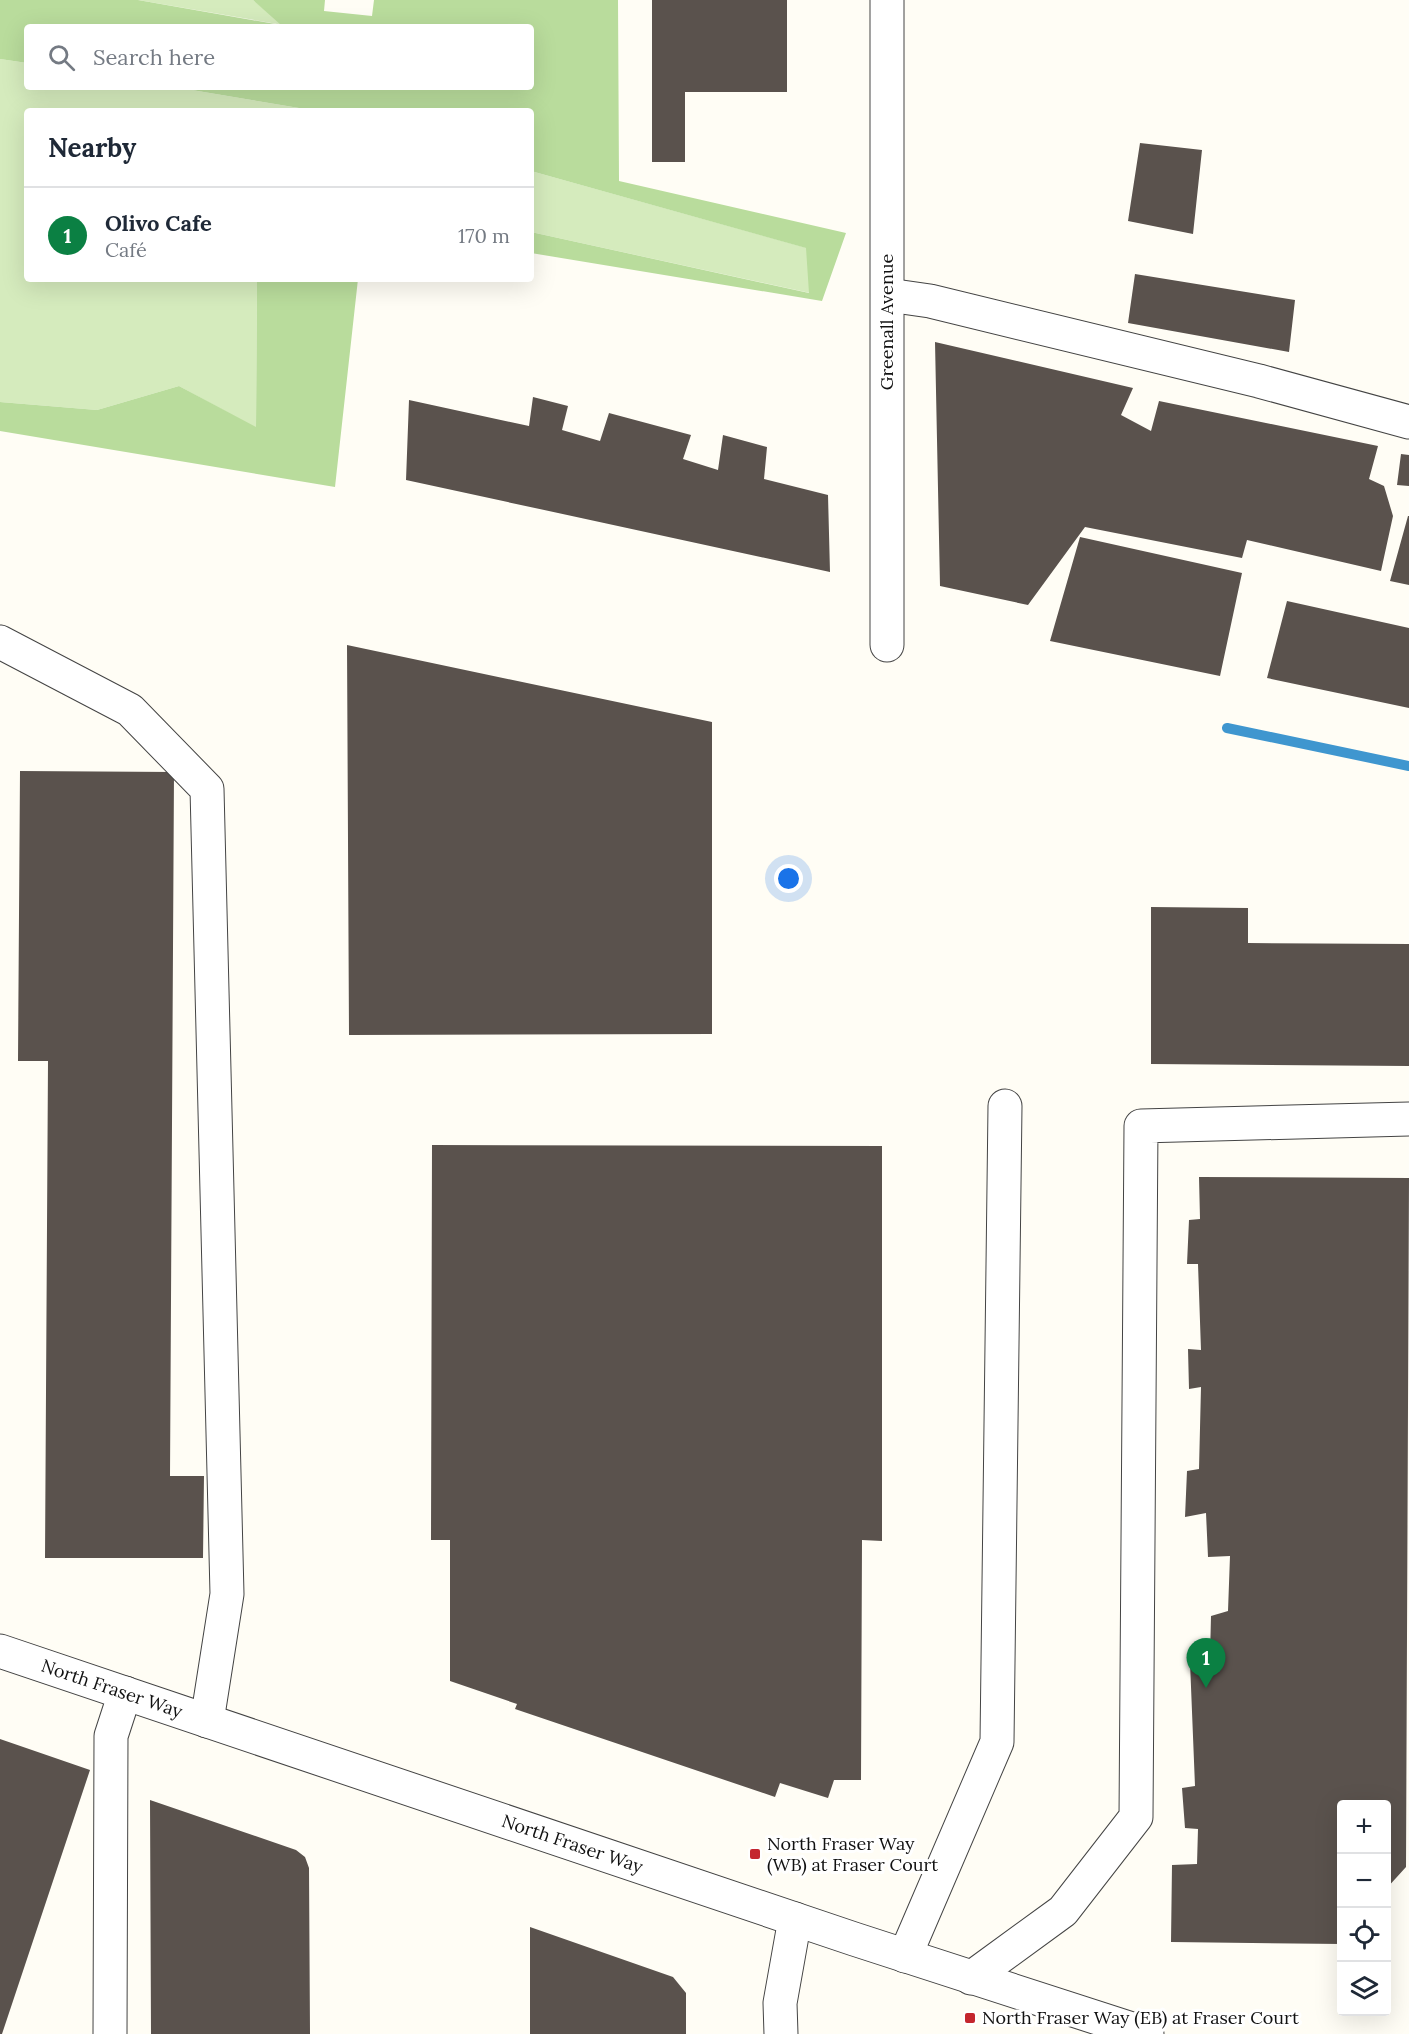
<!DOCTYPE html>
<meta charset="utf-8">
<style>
body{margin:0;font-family:Lora,serif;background:#f2f2f3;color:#1f2937}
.controls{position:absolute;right:18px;bottom:18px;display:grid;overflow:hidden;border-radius:6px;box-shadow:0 6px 24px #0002}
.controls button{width:54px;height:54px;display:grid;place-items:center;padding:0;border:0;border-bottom:2px solid #e0e1e3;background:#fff;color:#1f2937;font:30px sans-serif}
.you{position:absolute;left:789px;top:879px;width:21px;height:21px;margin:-15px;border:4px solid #fff;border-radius:50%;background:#1a73e8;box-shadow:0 0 0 9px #1a73e833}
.badge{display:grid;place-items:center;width:39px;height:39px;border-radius:50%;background:#0b8043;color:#fff;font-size:20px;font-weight:700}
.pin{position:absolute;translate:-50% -50px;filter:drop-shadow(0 2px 3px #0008)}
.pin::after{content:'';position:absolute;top:32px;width:21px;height:18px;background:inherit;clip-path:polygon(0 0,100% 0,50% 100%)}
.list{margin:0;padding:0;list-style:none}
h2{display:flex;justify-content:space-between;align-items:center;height:78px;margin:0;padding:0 24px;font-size:26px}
h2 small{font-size:20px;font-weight:400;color:#747a83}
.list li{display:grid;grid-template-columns:39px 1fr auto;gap:18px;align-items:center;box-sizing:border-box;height:96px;padding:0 24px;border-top:2px solid #e0e1e3}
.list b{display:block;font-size:22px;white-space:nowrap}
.list p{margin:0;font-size:20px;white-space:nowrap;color:#747a83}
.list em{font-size:20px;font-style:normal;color:#747a83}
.icon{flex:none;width:33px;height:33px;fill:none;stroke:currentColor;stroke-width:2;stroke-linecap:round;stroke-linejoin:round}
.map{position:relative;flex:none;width:1409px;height:2034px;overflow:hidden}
.search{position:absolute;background:#fff;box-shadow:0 6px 24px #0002;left:24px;top:24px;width:510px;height:66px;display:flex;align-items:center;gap:15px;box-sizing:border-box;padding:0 21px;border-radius:6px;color:#747a83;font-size:22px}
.panel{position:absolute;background:#fff;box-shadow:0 6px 24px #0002;left:24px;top:108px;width:510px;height:174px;border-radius:6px}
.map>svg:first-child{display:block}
.green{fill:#d5ebbd}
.forest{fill:#b9dc9c}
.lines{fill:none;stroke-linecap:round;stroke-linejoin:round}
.stream{stroke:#3f96cf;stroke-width:10}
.building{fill:#5a524d}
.minor-casing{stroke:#444;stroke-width:35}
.minor{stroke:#fff;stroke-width:33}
.poi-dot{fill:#c4262e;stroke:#fff;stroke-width:2}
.labels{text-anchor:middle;stroke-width:6;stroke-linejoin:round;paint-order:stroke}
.street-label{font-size:18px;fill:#111;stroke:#fff}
.poi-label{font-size:18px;fill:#111;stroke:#fff;text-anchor:start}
</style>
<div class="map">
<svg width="1409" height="2034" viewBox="0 0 1409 2034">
<rect width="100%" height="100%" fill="#fffdf5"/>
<path class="green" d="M138,0H253L283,25Z
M0,59L27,63V87H174L317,111H27V279H257L256,428L179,386L97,410L0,402Z
M531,171L807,248L810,293L531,232Z"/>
<path class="forest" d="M0,0H138L281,25L253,0H325L324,11L372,16L374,0H618L619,181L846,233L822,301L531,253V232L809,293L806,248L531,171V111H317L174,87H531V27H27V63L0,59Z
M257,279H358L335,487L0,431V402L97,410L179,386L256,427Z"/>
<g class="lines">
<path class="stream" d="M1227,728L1409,766"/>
</g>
<path class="building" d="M652,0H787V92H685V162H652Z
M1140,143L1202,150L1193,234L1128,221Z
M1135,274L1295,300L1289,352L1128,323Z
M935,342L1133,388L1121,415L1151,431L1159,401L1378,446L1369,479L1384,486L1393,516L1381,571L1247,540L1242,558L1085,527L1028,605L940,586Z
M533,397L568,406L562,430L600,441L609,413L691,435L683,459L718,470L723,435L767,447L764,479L828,495L830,572L406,480L409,400L529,426Z
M1401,454L1409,455V486L1397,485Z
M1408,516H1409V585L1390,581Z
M1080,537L1242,573L1220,676L1050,641Z
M1287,601L1409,628V708L1267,678Z
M347,645L712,722V1034L349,1035Z
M20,771L174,772L170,1476H204L203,1558H45L48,1061H18Z
M1151,907L1248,908V943L1409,944V1066L1151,1064Z
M432,1145L882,1146V1541L862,1540L861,1780H834L828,1798L780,1783L775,1797L515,1709L517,1704L450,1681V1540H431Z
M1199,1177L1409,1178L1406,1867L1386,1889V1804H1342V1944L1171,1942L1172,1865L1197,1864L1198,1829L1185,1828L1182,1788L1195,1786L1190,1662L1210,1656L1211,1616L1228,1611L1230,1556L1208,1557L1206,1513L1185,1517L1187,1471L1199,1469L1201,1387L1189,1389L1188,1349L1201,1350L1198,1264H1187L1189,1220L1200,1219Z
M0,1739L90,1770L2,2034H0Z
M150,1800L296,1850L305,1857L309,1868L310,2034H151Z
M530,1927L673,1977L686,1993V2034H530Z"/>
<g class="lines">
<defs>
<g id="minor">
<path d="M887,0V645"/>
<path d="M888,295L930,301L1259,381L1409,422"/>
<path d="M0,642L130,710L207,789L227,1594L207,1721"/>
<path id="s1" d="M0,1651L854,1939L1147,2034"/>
<path d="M905,1956L997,1742L1005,1106"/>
<path d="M971,1978L1063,1911L1136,1817L1141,1126L1409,1119"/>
<path d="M110,2034L111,1736L125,1693"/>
<path d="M781,2034L780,2003L795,1919"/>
</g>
</defs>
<use href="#minor" class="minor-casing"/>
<use href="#minor" class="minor"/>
</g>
<g class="poi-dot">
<rect x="749" y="1848" width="12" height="12" rx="3"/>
<rect x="964" y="2012" width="12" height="12" rx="3"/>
</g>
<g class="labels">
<g class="street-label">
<text transform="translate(887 322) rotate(-90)" y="6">Greenall Avenue</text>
<text dy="6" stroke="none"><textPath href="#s1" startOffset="118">North Fraser Way</textPath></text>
<text dy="6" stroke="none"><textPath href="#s1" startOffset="604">North Fraser Way</textPath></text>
</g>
<g class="poi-label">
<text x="767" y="1850">North Fraser Way<tspan x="767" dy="21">(WB) at Fraser Court</tspan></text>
<text x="982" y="2024">North Fraser Way (EB) at Fraser Court</text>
</g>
</g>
</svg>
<div class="controls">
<button>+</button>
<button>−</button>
<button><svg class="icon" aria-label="locate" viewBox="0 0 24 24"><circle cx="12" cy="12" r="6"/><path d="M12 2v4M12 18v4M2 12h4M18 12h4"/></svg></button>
<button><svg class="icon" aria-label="layers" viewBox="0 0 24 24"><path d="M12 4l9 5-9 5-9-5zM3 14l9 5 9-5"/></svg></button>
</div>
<div class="you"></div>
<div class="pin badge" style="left:1206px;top:1688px">1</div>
<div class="search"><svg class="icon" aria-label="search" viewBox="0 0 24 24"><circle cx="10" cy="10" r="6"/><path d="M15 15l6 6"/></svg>Search here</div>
<section class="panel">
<h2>Nearby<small></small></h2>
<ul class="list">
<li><span class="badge">1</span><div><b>Olivo Cafe</b><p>Café</p></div><em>170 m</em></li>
</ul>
</section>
</div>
